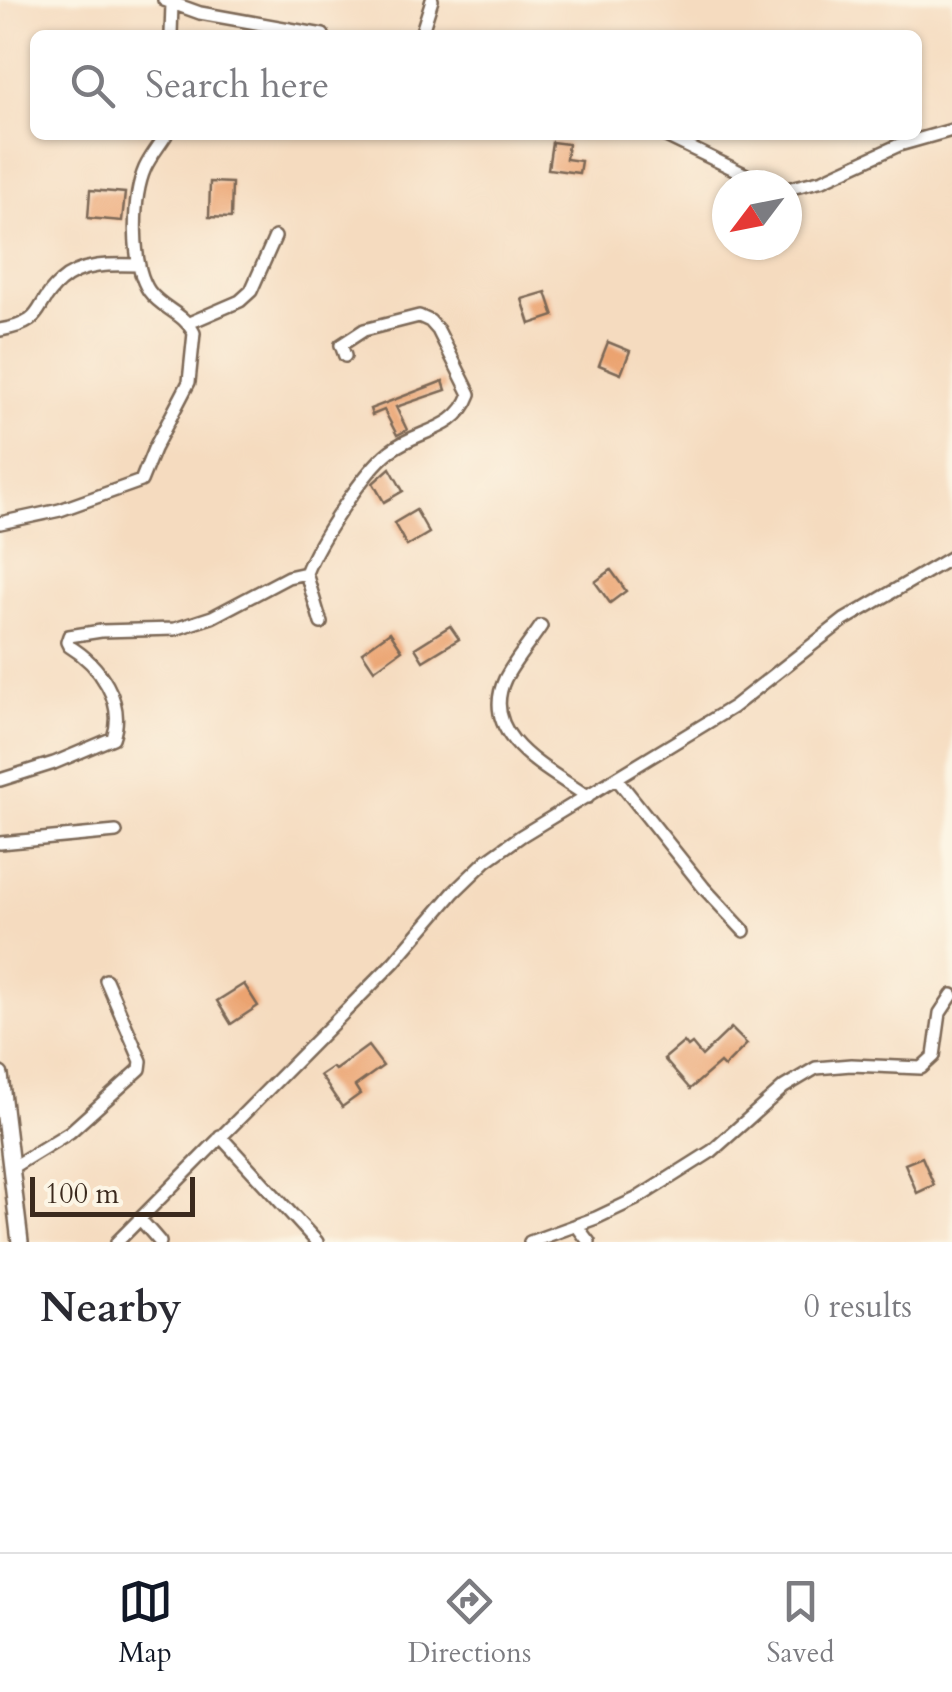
<!DOCTYPE html>
<style>
body{margin:0;font-family:Cardo,serif;background:#f7f7f7;color:#2b2b33}
.compass{position:absolute;left:712px;top:170px;width:90px;height:90px;border-radius:50%;background:#fff;box-shadow:0 2px 8px #0004;rotate:238deg}
.scale{position:absolute;left:30px;bottom:25px;width:165px;box-sizing:border-box;padding-left:10px;border:5px solid #3b2a1e;border-top:0;font-size:28px;line-height:35px;white-space:nowrap;color:#3b2a1e;-webkit-text-stroke:8px #fcf5e5;paint-order:stroke}
.list{margin:0;padding:0;list-style:none}
h2{display:flex;justify-content:space-between;align-items:center;height:130px;margin:0;padding:0 40px;font-size:42px}
h2 small{font-size:32px;font-weight:400;color:#7c7c81}
.icon{flex:none;width:55px;height:55px;fill:none;stroke:currentColor;stroke-width:2;stroke-linecap:round;stroke-linejoin:round}
.map{position:relative;flex:none;width:952px;height:1242px;overflow:hidden}
.search{position:absolute;background:#fff;box-shadow:0 2px 8px #0004;left:30px;right:30px;top:30px;height:110px;display:flex;align-items:center;gap:25px;box-sizing:border-box;padding:0 35px;border-radius:15px;color:#7c7c81;font-size:38px}
.sheet{height:310px;background:#fff}
nav{display:flex;justify-content:space-around;align-items:center;box-sizing:border-box;height:140px;border-top:2px solid #e1e1e2;background:#fff;font-size:28px;color:#7c7c81}
nav a{display:grid;justify-items:center;gap:5px}
nav .on{color:#111827}
.map>svg:first-child{display:block}
.building{fill:#eba36f}
.lines{fill:none;stroke-linecap:round;stroke-linejoin:round}
.street-casing{stroke:#7c6856;stroke-width:16}
.secondary-casing{stroke:#7c6856;stroke-width:20}
.street{stroke:#fff;stroke-width:11}
.secondary{stroke:#fff;stroke-width:15}
</style>
<div class="map">
<svg width="952" height="1242" viewBox="0 0 952 1242">
<rect width="100%" height="100%" fill="#fcf5e5"/>
<filter id="ink" filterUnits="userSpaceOnUse"><feTurbulence type="fractalNoise" baseFrequency=".01" numOctaves="2"/><feDisplacementMap in="SourceGraphic" scale="20" xChannelSelector="R" yChannelSelector="G"/><feConvolveMatrix kernelMatrix="1 2 1 2 8 2 1 2 1" color-interpolation-filters="sRGB"/></filter>
<filter id="wash" filterUnits="userSpaceOnUse"><feTurbulence type="fractalNoise" baseFrequency=".0048" numOctaves="4" result="noise"/><feDisplacementMap in="SourceGraphic" scale="40" xChannelSelector="R" yChannelSelector="G"/><feGaussianBlur stdDeviation="2.25" result="paint"/><feColorMatrix in="noise" values="0 0 0 0 0 0 0 0 0 0 0 0 0 0 0 0 0 1.4 0 .05"/><feComposite in="paint" operator="in"/></filter>
<g filter="url(#wash)">
<rect width="100%" height="100%" fill="#f5dbbf"/>
<g id="blocks">
<path class="building" d="M552,142L568,144L566,159L581,161L579,173L548,169Z
M210,182L232,183L231,218L209,217Z
M90,190L125,193L122,221L88,218Z
M546,292L554,316L530,324L522,299Z
M608,342L630,351L621,374L599,365Z
M443,381L446,390L396,407L407,430L397,435L384,410L372,415L370,409Z
M390,468L403,491L384,502L373,483Z
M416,510L429,533L407,546L394,523Z
M611,570L626,591L610,603L595,582Z
M450,626L459,639L423,661L415,648Z
M390,632L402,650L374,670L362,652Z
M244,984L258,1006L231,1024L217,1001Z
M731,1028L747,1044L724,1067L720,1063L690,1089L664,1059L684,1042L688,1047L692,1044L702,1056Z
M368,1046L383,1066L355,1086L360,1094L342,1107L320,1075L332,1067L335,1070Z
M922,1157L934,1185L917,1193L905,1164Z"/>
</g>
</g>
<g filter="url(#ink)">
<use href="#blocks" fill-opacity="0" stroke="#7c6856" stroke-width="2.5"/>
<g class="lines">
<defs>
<path id="street" d="M164,0L200,13L323,35
M171,35L172,3
M421,35L432,0
M664,135L767,185
M787,189L823,180L899,145L952,130
M189,323L240,301L251,291L275,237
M0,330C48,322 32,306 60,282C81,263 112,264 139,265
M0,523L60,510L141,481L154,449L189,382L194,333C184,313 162,309 149,291C131,264 132,198 145,168C150,157 159,146 166,135
M321,623L306,573C318,542 364,471 390,451C418,429 456,432 470,394L438,330L430,321L419,316L364,330L341,345L345,356
M541,626C530,643 514,661 505,679C478,737 550,770 588,797
M617,779L704,888L744,931
M0,780L54,763L113,738C126,702 99,664 69,646L67,642L69,636L101,631L175,629L212,617L288,577L306,573
M0,843L116,832
M220,1136L317,1242
M11,1168L70,1132L140,1069L141,1061L106,980
M140,1219L160,1242
M576,1225L589,1242
M117,1242L394,962L454,892L486,861L521,836L733,707L844,620L952,557
M530,1242L596,1218L636,1199L712,1151L784,1087L816,1068L851,1065L921,1068L934,1056L940,1013L952,995"/>
<path id="secondary" d="M0,1075L20,1242"/>
</defs>
<use href="#street" class="street-casing"/>
<use href="#secondary" class="secondary-casing"/>
<use href="#street" class="street"/>
<use href="#secondary" class="secondary"/>
</g>
</g>
</svg>
<svg class="compass" viewBox="-18 -18 36 36"><path d="M0-13l5 13h-10z" fill="#e53935"/><path d="M0 13l5-13h-10z" fill="#7c7c81"/></svg>
<div class="scale">100 m</div>
<div class="search"><svg class="icon" aria-label="search" viewBox="0 0 24 24"><circle cx="10" cy="10" r="6"/><path d="M15 15l6 6"/></svg>Search here</div>
</div>
<section class="sheet">
<h2>Nearby<small>0 results</small></h2>
<ul class="list">
</ul>
</section>
<nav>
<a class="on"><svg class="icon" aria-label="map" viewBox="0 0 24 24"><path d="M3 6l6-2 6 2 6-2v14l-6 2-6-2-6 2zM9 4v14M15 6v14"/></svg>Map</a>
<a><svg class="icon" aria-label="directions" viewBox="0 0 24 24"><path d="M12 3l9 9-9 9-9-9zM9 14v-3h6M13 9l2 2-2 2"/></svg>Directions</a>
<a><svg class="icon" aria-label="saved" viewBox="0 0 24 24"><path d="M7 4h10v16l-5-4-5 4z"/></svg>Saved</a>
</nav>
